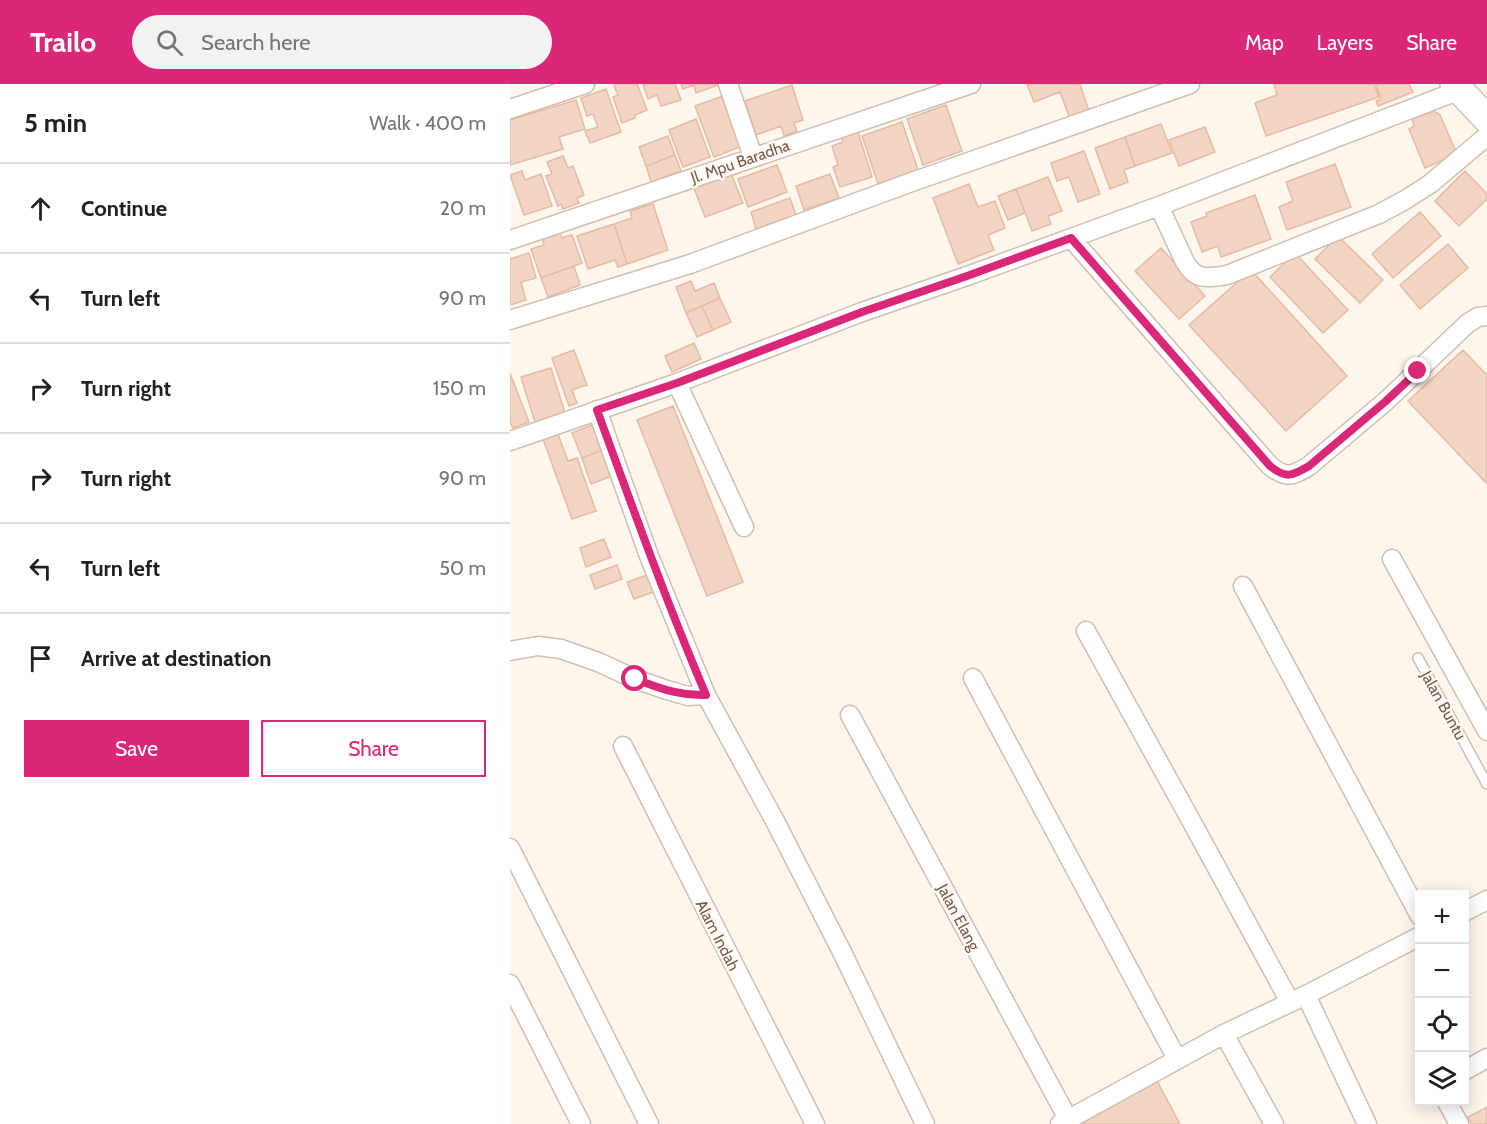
<!DOCTYPE html>
<meta charset="utf-8">
<style>
body{margin:0;font-family:Cabin,sans-serif;background:#f2f2f2;color:#202124}
.controls{position:absolute;right:18px;bottom:18px;display:grid;overflow:hidden;border-radius:0px;box-shadow:0 3px 15px #0003}
.controls button{width:54px;height:54px;display:grid;place-items:center;padding:0;border:0;border-bottom:2px solid #e0e0e0;background:#fff;color:#202124;font:30px sans-serif}
.stop{position:absolute;width:18px;height:18px;margin:-14px;border:4px solid #db2777;border-radius:50%;background:#fff}
.stop.end{background:#db2777;border-color:#fff;box-shadow:0 2px 6px #0008}
.list{margin:0;padding:0;list-style:none}
h2{display:flex;justify-content:space-between;align-items:center;height:78px;margin:0;padding:0 24px;font-size:26px}
h2 small{font-size:20px;font-weight:400;color:#757577}
.list li{display:grid;grid-template-columns:39px 1fr auto;gap:18px;align-items:center;box-sizing:border-box;height:90px;padding:0 24px;border-top:2px solid #e0e0e0}
.list b{display:block;font-size:22px;white-space:nowrap}
.list em{font-size:20px;font-style:normal;color:#757577}
.actions{display:flex;gap:12px;padding:18px 24px}
.actions a{flex:1;padding:14px 0;border:2px solid #db2777;border-radius:0px;text-align:center;font-size:21px;color:#db2777}
.actions .main{background:#db2777;color:#fff}
.icon{flex:none;width:33px;height:33px;fill:none;stroke:currentColor;stroke-width:2;stroke-linecap:round;stroke-linejoin:round}
.map{position:relative;flex:none;width:977px;height:1040px;overflow:hidden}
header{display:flex;align-items:center;gap:36px;box-sizing:border-box;height:84px;padding:0 30px;background:#db2777;color:#fff}
header strong{font-size:28px}
nav{display:flex;gap:33px;margin-inline-start:auto;font-size:21px}
.search{width:420px;height:54px;background:#f2f2f2;display:flex;align-items:center;gap:15px;box-sizing:border-box;padding:0 21px;border-radius:33px;color:#757577;font-size:22px}
main{display:flex}
aside{flex:1;background:#fff}
.map>svg:first-child{display:block}
.building{fill:#f3d5c3;stroke:#e6bba3;stroke-width:1.5}
.lines{fill:none;stroke-linecap:round;stroke-linejoin:round}
.service-casing{stroke:#d1beb0;stroke-width:12}
.minor-casing{stroke:#d1beb0;stroke-width:21}
.secondary-casing{stroke:#d6c0b0;stroke-width:30}
.service{stroke:#fff;stroke-width:9}
.minor{stroke:#fff;stroke-width:18}
.secondary{stroke:#fff;stroke-width:27}
.route{stroke:#db2777;stroke-width:8}
.labels{text-anchor:middle;stroke-width:5;stroke-linejoin:round;paint-order:stroke}
.street-label{font-size:16px;fill:#7a5c4d;stroke:#fffaf3}
</style>
<header>
<strong>Trailo</strong>
<div class="search"><svg class="icon" aria-label="search" viewBox="0 0 24 24"><circle cx="10" cy="10" r="6"/><path d="M15 15l6 6"/></svg>Search here</div>
<nav><a>Map</a><a>Layers</a><a>Share</a></nav>
</header>
<main>
<aside>
<h2>5 min<small>Walk · 400 m</small></h2>
<ul class="list">
<li><svg class="icon" aria-label="ahead" viewBox="0 0 24 24"><path d="M12 20V5M6 11l6-6 6 6"/></svg><div><b>Continue</b></div><em>20 m</em></li>
<li><svg class="icon" aria-label="left" viewBox="0 0 24 24"><path d="M17 20v-9H6M10 6l-5 5 5 5"/></svg><div><b>Turn left</b></div><em>90 m</em></li>
<li><svg class="icon" aria-label="right" viewBox="0 0 24 24"><path d="M7 20v-9h11M14 6l5 5-5 5"/></svg><div><b>Turn right</b></div><em>150 m</em></li>
<li><svg class="icon" aria-label="right" viewBox="0 0 24 24"><path d="M7 20v-9h11M14 6l5 5-5 5"/></svg><div><b>Turn right</b></div><em>90 m</em></li>
<li><svg class="icon" aria-label="left" viewBox="0 0 24 24"><path d="M17 20v-9H6M10 6l-5 5 5 5"/></svg><div><b>Turn left</b></div><em>50 m</em></li>
<li><svg class="icon" aria-label="arrive" viewBox="0 0 24 24"><path d="M6 21V4h12l-3 4 3 4H6"/></svg><div><b>Arrive at destination</b></div></li>
</ul>
<div class="actions"><a class="main">Save</a><a>Share</a></div>
</aside>
<div class="map">
<svg width="977" height="1040" viewBox="0 0 977 1040">
<rect width="100%" height="100%" fill="#fdf6ec"/>
<path class="building" d="M106,0H127L137,26L125,31V34L112,39L103,13L108,11L104,1Z
M133,0H165L171,16L151,22L147,11L138,15Z
M171,0H207L208,1L186,9L184,1L173,5Z
M517,0H570L579,27L560,35L550,8L524,18Z
M764,0H864L869,13L756,52L745,19L767,11Z
M866,0H899L903,8L868,22L866,17L871,15Z
M282,1L293,36L284,39L287,47L274,52L271,42L246,51L235,17Z
M96,5L111,48L80,59L75,47L88,43L83,30L77,32L71,14Z
M213,12L232,62L204,73L185,22Z
M66,16L75,45L49,53L53,65L0,81V36Z
M436,21L452,67L413,81L397,35Z
M924,27L930,31L947,70L915,84L899,45L904,42L902,35Z
M186,35L200,73L173,83L159,46Z
M392,38L408,86L368,100L352,52Z
M651,40L662,69L625,82L615,53Z
M695,43L705,68L669,82L659,56Z
M348,48L362,93L330,103L323,83L328,81L322,62L333,58L331,53Z
M158,52L165,71L136,82L129,63Z
M615,53L625,82L614,86L618,98L600,105L585,64Z
M574,67L590,110L568,118L559,93L547,97L541,79Z
M165,71L171,87L141,98L136,82Z
M53,72L58,84L63,82L74,111L67,114L69,119L53,125L51,120L48,122L36,92L42,90L37,78Z
M825,80L841,123L777,146L769,123L783,117L776,98Z
M267,81L277,108L238,123L228,95Z
M219,84L233,119L195,133L182,99Z
M12,87L15,96L31,90L42,122L14,131L0,91Z
M955,87L977,110V115L949,142L925,117Z
M320,90L329,114L294,126L286,102Z
M538,93L552,127L538,132L541,140L522,147L506,105Z
M459,100L468,123L485,117L495,144L478,151L484,166L448,180L423,114Z
M506,105L515,129L498,136L488,112Z
M745,111L761,155L711,173L708,162L692,168L681,138L697,132L696,129Z
M280,114L286,131L246,145L241,128Z
M143,120L158,166L117,180L104,140L122,134L120,127Z
M910,128L931,152L883,194L862,170Z
M104,140L117,180L108,183L105,176L78,185L67,152Z
M48,145L52,154L62,151L72,179L31,194L21,165L34,161L31,151Z
M828,152L873,196L850,219L805,175Z
M938,160L958,184L910,225L890,201Z
M651,164L695,212L669,235L625,187Z
M19,169L26,194L11,198L16,216L0,221V175Z
M785,169L838,226L813,249L760,193Z
M64,182L70,201L38,213L31,194Z
M741,186L837,292L776,347L679,241Z
M181,197L185,207L204,199L210,214L176,229L166,203Z
M210,214L221,238L203,246L192,222Z
M192,222L203,246L187,253L176,229Z
M184,259L191,275L162,288L155,272Z
M64,266L77,301L62,306L67,319L59,322L42,274Z
M953,266L977,291V400L898,317Z
M41,284L55,329L25,338L11,293Z
M0,289L19,338L3,344L0,338Z
M163,322L233,498L197,512L127,336Z
M87,339L97,364L72,374L62,349Z
M48,350L58,377L67,374L86,427L62,435L33,355Z
M97,364L107,390L81,400L72,374Z
M94,455L101,473L76,483L70,464Z
M107,481L112,495L85,505L80,491Z
M143,489L149,506L124,515L117,498Z
M646,995L670,1040H562Z
M977,1023V1040H961L958,1033Z"/>
<g class="lines">
<defs>
<path id="service" d="M908,574L977,700"/>
<path id="minor" d="M218,0L243,73
M0,25L75,0
M649,122L675,178C686,197 697,194 717,191L869,130L895,116L920,100L977,52
M561,154L760,382C777,395 782,392 799,382L876,317L958,239L968,233L977,232
M0,156L461,0
M0,236L180,180L399,99L680,0
M167,299L234,443
M87,326L139,472L196,611L265,737L332,868L415,1040
M0,357L167,299L352,228L457,192L649,122L950,6
M882,475L977,647
M733,502L910,832
M576,547L678,731L780,918
M0,567L28,562L51,565L88,578L125,595L157,606L178,612L196,611
M463,594L667,975
M340,631L558,1035
M113,662L305,1040
M0,764L139,1040
M954,828L977,816
M0,900L71,1040
M796,911L857,1040
M714,950L764,1040
M954,987L977,974
M937,1018L949,1040
M550,1040L714,950L796,911L910,852"/>
<path id="secondary" d="M944,0L977,35"/>
</defs>
<use href="#service" class="service-casing"/>
<use href="#minor" class="minor-casing"/>
<use href="#secondary" class="secondary-casing"/>
<use href="#service" class="service"/>
<use href="#minor" class="minor"/>
<use href="#secondary" class="secondary"/>
</g>
<g class="lines">
<path class="route" d="M125,595C150,604 168,612 196,611C156,517 122,422 87,326L167,299L352,228L457,192L561,154L760,382C776,395 782,392 799,382L876,317L908,287"/>
</g>
<g class="labels">
<g class="street-label">
<text transform="translate(230 77) rotate(-19)" y="6">Jl. Mpu Baradha</text>
<text transform="translate(934 621) rotate(61)" y="6">Jalan Buntu</text>
<text transform="translate(449 833) rotate(62)" y="6">Jalan Elang</text>
<text transform="translate(208 851) rotate(63)" y="6">Alam Indah</text>
</g>
</g>
</svg>
<div class="controls">
<button>+</button>
<button>−</button>
<button><svg class="icon" aria-label="locate" viewBox="0 0 24 24"><circle cx="12" cy="12" r="6"/><path d="M12 2v4M12 18v4M2 12h4M18 12h4"/></svg></button>
<button><svg class="icon" aria-label="layers" viewBox="0 0 24 24"><path d="M12 4l9 5-9 5-9-5zM3 14l9 5 9-5"/></svg></button>
</div>
<div class="stop" style="left:125px;top:595px"></div>
<div class="stop end" style="left:908px;top:287px"></div>
</div>
</main>
